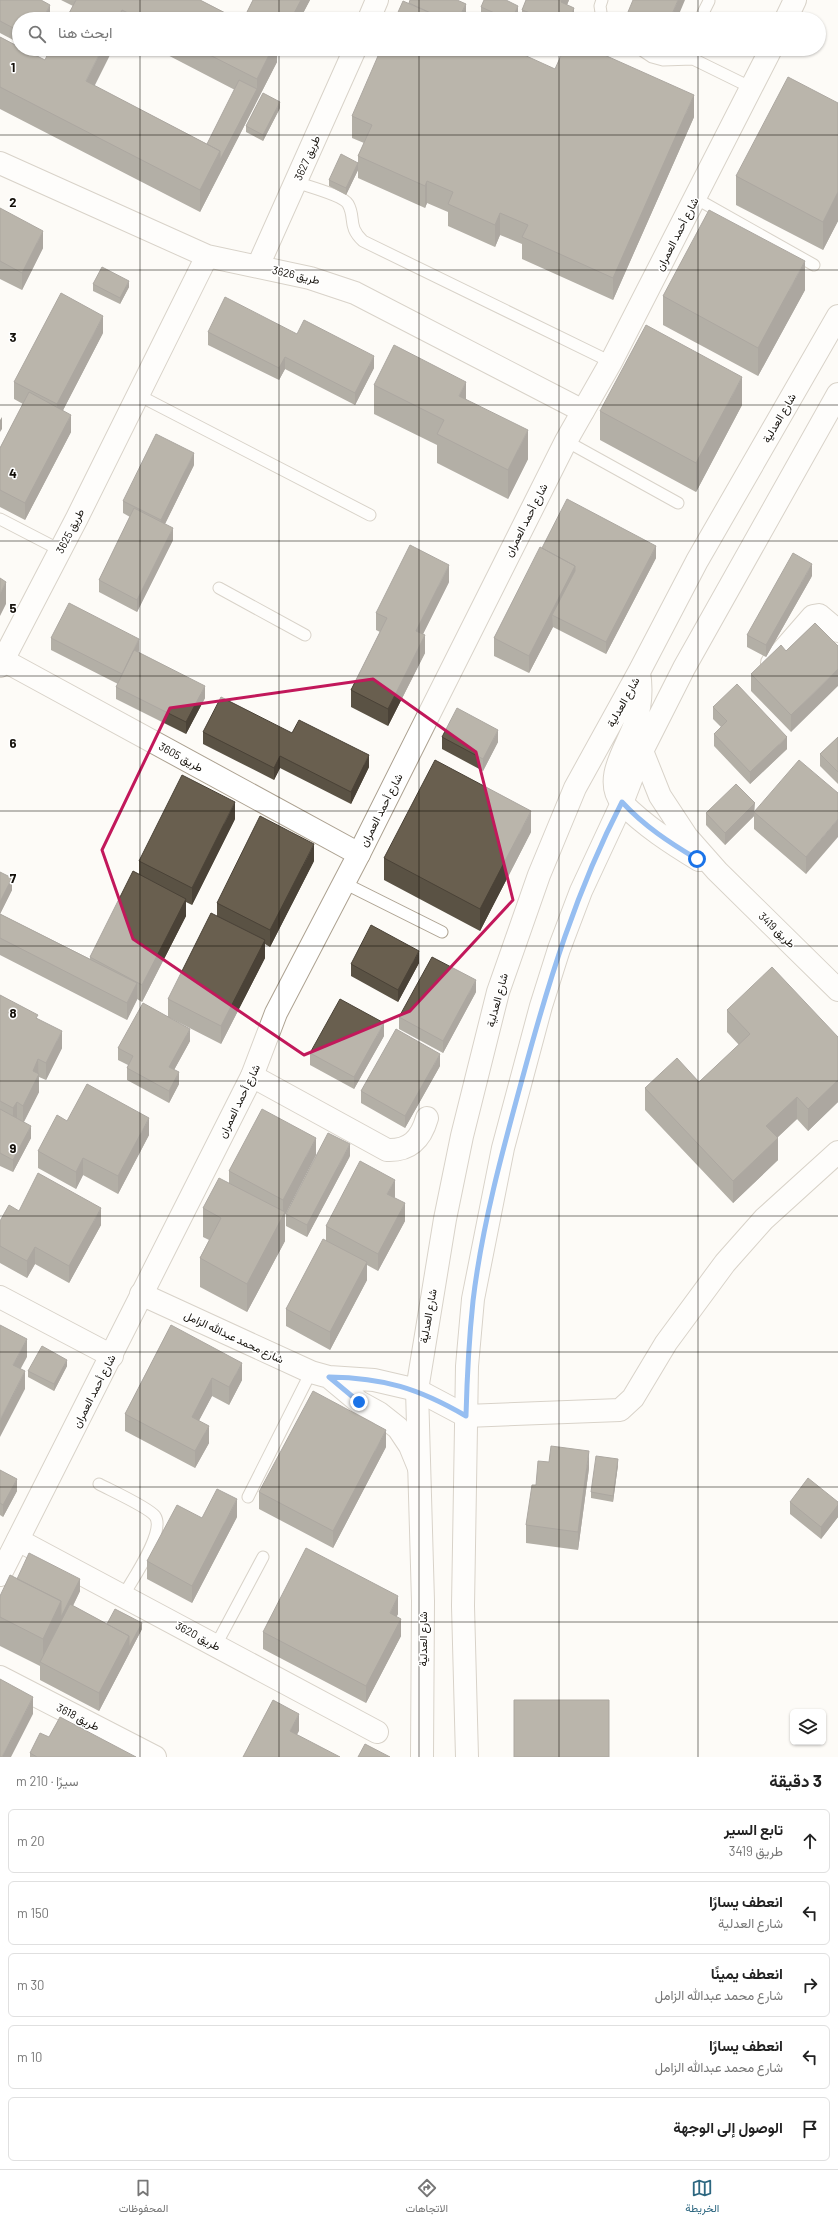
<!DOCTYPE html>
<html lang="ar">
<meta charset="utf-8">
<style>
body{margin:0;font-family:Barlow,Vazirmatn,sans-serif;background:#f6f6f6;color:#222;direction:rtl}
.controls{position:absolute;right:12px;bottom:12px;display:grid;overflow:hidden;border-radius:6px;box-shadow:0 1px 3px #0004}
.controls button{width:36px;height:36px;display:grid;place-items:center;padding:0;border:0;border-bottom:1px solid #e0e0e0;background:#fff;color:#222;font:20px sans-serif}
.stop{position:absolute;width:12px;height:12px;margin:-9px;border:3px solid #1a73e8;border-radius:50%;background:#fff}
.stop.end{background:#1a73e8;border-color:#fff;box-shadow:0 1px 4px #0008}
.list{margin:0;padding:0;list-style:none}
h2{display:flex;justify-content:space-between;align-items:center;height:52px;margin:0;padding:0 16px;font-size:17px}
h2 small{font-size:13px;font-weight:400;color:#767676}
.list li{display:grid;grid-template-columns:26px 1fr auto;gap:12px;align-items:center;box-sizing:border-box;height:64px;margin:0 8px 8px;padding:0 8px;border:1px solid #e0e0e0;border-radius:6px}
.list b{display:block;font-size:15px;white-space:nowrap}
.list p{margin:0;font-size:13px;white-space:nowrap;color:#767676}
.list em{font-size:13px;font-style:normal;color:#767676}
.icon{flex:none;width:22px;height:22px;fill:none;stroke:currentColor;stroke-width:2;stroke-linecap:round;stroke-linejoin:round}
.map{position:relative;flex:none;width:838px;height:1757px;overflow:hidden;direction:ltr}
.search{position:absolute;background:#fff;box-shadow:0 1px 3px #0004;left:12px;right:12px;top:12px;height:44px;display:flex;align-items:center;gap:10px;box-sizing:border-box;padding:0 14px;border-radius:22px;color:#767676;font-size:15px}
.sheet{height:412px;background:#fff}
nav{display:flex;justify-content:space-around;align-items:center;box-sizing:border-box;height:56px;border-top:1px solid #e0e0e0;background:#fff;font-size:11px;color:#767676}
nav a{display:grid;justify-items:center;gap:2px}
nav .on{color:#2d6780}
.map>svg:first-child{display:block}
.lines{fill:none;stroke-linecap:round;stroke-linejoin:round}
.lane-casing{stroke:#aca190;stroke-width:13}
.street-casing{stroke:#aca190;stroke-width:24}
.secondary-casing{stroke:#aca190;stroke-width:24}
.lane{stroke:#fff;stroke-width:11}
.street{stroke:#fff;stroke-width:22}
.secondary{stroke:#fff;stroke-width:22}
.wall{fill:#5a5244}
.shaded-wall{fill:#4a4237}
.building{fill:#695f4f;stroke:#4a4237}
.route{stroke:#1a73e8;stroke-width:5}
.marked{fill:none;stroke:#c2185b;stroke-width:3;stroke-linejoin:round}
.grid{fill:none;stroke:#14100a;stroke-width:1;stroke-opacity:0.55}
.labels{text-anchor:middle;stroke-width:3;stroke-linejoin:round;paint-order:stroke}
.street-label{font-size:11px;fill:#14100a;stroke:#fff}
.grid-label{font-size:13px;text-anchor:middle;font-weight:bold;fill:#14100a;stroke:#fff;stroke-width:3;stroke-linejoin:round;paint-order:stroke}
</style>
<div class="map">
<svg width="838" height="1757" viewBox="0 0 838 1757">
<rect width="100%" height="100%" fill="#fdfbf7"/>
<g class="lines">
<defs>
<path id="lane" d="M602,0L600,6L602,19
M700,19L709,1
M640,49L652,57L663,60L693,59L752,88
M296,182C306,186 343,195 348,204C356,218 347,226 363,241L611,362
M695,198L814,265
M138,395L370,515
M566,441L678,503
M0,519L60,550
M219,588L305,635
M344,883L442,932
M99,1484C110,1490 148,1507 155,1516C166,1532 132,1580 123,1596
M248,1497L311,1372
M216,1645L263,1557"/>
<path id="street" d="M369,19L377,0
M0,163L207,256L310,278L355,293L583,411
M258,266L355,49
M3,660L359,854
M772,663L813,616L819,615L838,631
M0,666L77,518L207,256
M642,751L660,796L687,837L717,871L838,990
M622,803C645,826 671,843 699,860
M252,1076L387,1150C410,1151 421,1139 427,1118
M141,1294L311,1372L329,1377L374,1380L417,1390L466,1416L620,1410L633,1398L666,1343L725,1263L764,1219L838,1152
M0,1297L112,1356
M329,1377L359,1402L379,1413L398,1428L410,1446L419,1468
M18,1540L377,1732
M0,1677L155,1757"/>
<path id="secondary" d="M786,19L795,0
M622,803C602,778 628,747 636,721C641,704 642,690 639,672
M0,1575L252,1076L276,1013L359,854L566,441L611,362L771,49
M422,1757L423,1601L417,1390L445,1219L462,1136L498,992L539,875L575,788L639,672L697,561L838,316
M467,1757L463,1606L467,1366L473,1299L503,1148L541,1006L559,949L581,891L622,803L642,751L684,668L838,394"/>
</defs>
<use href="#lane" class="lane-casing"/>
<use href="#street" class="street-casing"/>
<use href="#secondary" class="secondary-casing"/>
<use href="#lane" class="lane"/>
<use href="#street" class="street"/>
<use href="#secondary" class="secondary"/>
</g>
<path class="wall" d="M0,0L50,17L19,19V43L0,33Z
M61,0H200L237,19H66L73,6Z
M253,0H310L300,19H246V14Z
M526,0H569L567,5L574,19H522V10Z
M481,7L518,12L515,19H494L481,13Z
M628,12L677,19H628Z
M0,37L207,144L235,90L156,49H277V62L200,212L0,109Z
M539,49H557L555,55Z
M555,69L694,117L613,300L522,259V244L500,235L495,247L448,226V212L427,203L425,208L358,178V170L346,195L329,186V180L358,162V156L364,143L352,138V116Z
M838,103V221L823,250L736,205V176Z
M280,108L263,141L246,132V126Z
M0,208L43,248L22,290L0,279Z
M93,284L129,287L120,304L93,291Z
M805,290L758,376L663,325V296Z
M208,332L297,334L374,368L355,405L285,369L279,380L208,345Z
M103,333L63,410L71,432L25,520L0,507V442V448L23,404L14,399V382Z
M374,385L466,399L528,459L508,499L437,463V445L374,414Z
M742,405L696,492L600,440V411Z
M194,465L165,524L173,540L137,612L99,592V580L130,517L123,513V501Z
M542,548L656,558L606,654L553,627L529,673L494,656V638Z
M812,576L766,657L747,647V635Z
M449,582L423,634L425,653L388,726L351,707V690L380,632L376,630V613Z
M815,623L791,732L751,691V674L786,651Z
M51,638L139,651L138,652L205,698L186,734L116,699V687L118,684L51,650Z
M713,707L787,749L750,784L714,746V734L721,727L713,719Z
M203,732L292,733L369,767L351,804L280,768L274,780L203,744Z
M442,737L498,742L483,771L442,749Z
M838,737V784L820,766V754Z
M838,793L806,874L754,829V816L725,845L706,825V813L755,812Z
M235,819L192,905L186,902V916L142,1002L137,999L127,1020L0,955V872L12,890L0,914L90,959V957L139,874V861Z
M531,832L480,931L384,880V858Z
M314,861L270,947L265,944V958L221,1044L170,1018L190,1041L174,1070L179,1084L169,1103L127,1080V1068L128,1065L118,1060V1048L168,1016V999L217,916V903Z
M419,963L398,1002L351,976V964Z
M476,992L443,1053L399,1029V1017Z
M0,995L38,1019L62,1048L46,1080L39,1077V1092L24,1122L31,1138L13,1172L0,1166Z
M727,1010L838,1037V1102L808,1131L797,1119L777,1138L778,1160L733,1203L645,1110V1088L699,1082L739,1045L727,1032Z
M384,1036L354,1089L310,1065V1053Z
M440,1066L405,1128L361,1103V1091Z
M67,1121L149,1135L118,1194L83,1175L76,1189L38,1168V1151Z
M316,1155L285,1215V1241L247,1312L200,1287V1258L209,1240L203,1237V1208L229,1183V1171Z
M350,1156L307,1237L286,1226V1214Z
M395,1197L394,1198L405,1221L378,1271L367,1265V1280L330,1350L286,1326V1309L326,1241V1226Z
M0,1221L101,1225L69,1283L35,1264L27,1278L0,1263Z
M171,1325L242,1380L229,1405L212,1396L199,1420L209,1443L195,1468L125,1431V1414Z
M67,1366L54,1391L28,1377V1371Z
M386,1447L333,1548L259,1509V1492Z
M618,1465L613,1502L591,1498V1492Z
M589,1468L578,1550L526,1543V1525L536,1485Z
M0,1470L17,1491L3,1517L0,1515Z
M790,1502H838V1517L821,1539L790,1514Z
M237,1517L192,1603L147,1579V1561Z
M17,1579L80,1591L73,1606L107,1624L142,1629L99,1711L40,1680V1666L0,1646V1596Z
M398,1614L396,1617L401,1636L366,1703L263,1649V1632Z
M49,1737L136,1757H30V1753Z"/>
<path class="shaded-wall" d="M301,0H310L300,19H291Z
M562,0H569L561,19V2Z
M678,0H685L677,19H670Z
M466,4V19H458Z
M50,5V17L49,19H43Z
M518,6V12L515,19H512Z
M574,8V19H570Z
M122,10V19H118Z
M102,49H113L86,103V81Z
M272,49H277V62L200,212V190L220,151L257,89V79Z
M555,49H557L555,55Z
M694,95V117L613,300V278Z
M280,102V108L263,141V135Z
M358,164V170L346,195V188Z
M427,181V203L425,208V186Z
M838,192V221L823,250V222Z
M500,213V235L495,247V225Z
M43,231V248L22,290V273Z
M805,261V290L758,376V348Z
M129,281V287L120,304V298Z
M103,316V333L57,422V404Z
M374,356V368L355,405V393Z
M285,357V369L279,380V368Z
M742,377V405L696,492V463Z
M466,382V410L459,396Z
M71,415V432L25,520V503Z
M2,417V429L0,432V420Z
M528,430V459L508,499V470Z
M194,453V465L161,532V520Z
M173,528V540L137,612V600Z
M656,546V558L606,654V642Z
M812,564V576L766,657V645Z
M449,565V582L416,648V631Z
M575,566V583L552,615L553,627L529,673V656Z
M6,582V604L0,616V594Z
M425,635V653L388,726V709Z
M139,639V651L122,686V674Z
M838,669V686L791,732V715Z
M205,686V698L186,734V722Z
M498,730V742L483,771V759Z
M787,737V749L750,784V772Z
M369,755V767L351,804V792Z
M280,756V768L274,780V768Z
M235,802V819L192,905V888Z
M755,803L754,816L725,845V833Z
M531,811V832L480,931V909Z
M838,819V837L806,874V857Z
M314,844V861L270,947V930Z
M12,878V890L0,914V902Z
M186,899V916L142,1002V985Z
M265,940V958L221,1044V1026Z
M419,951V963L398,1002V990Z
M476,980V992L443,1053V1041Z
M137,983V1000L127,1020V1003Z
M384,1023V1036L354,1089V1077Z
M190,1029V1041L169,1079V1067Z
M62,1031V1048L46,1080V1063Z
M440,1054V1066L405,1128V1116Z
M38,1059L39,1092L23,1123V1106L33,1071Z
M179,1072V1084L169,1103V1091Z
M838,1080V1102L808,1131V1109Z
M797,1097V1119L766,1148V1126Z
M17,1102V1119L13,1125V1108Z
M149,1118V1135L118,1194V1176Z
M31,1126V1138L13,1172V1160Z
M316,1138V1155L285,1215V1241L247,1312V1284L283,1215V1200Z
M778,1138V1160L733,1203V1181Z
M350,1144V1156L307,1237V1225Z
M83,1158V1175L76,1189V1172Z
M395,1180V1197L387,1212V1194Z
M405,1203V1221L378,1271V1254Z
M101,1208V1225L69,1283V1266Z
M35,1247V1264L27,1278V1261Z
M367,1262V1280L330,1350V1332Z
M27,1339V1357L13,1383V1365Z
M67,1360V1366L54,1391V1384Z
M242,1363V1380L229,1405V1387Z
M25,1371V1389L0,1437V1420Z
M212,1378V1396L192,1434V1417Z
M209,1426V1443L195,1468V1451Z
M386,1430V1447L333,1548V1531Z
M589,1451V1468L578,1550V1532Z
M618,1459V1465L613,1502V1496Z
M17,1479V1491L3,1517V1505Z
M237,1499V1517L192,1603V1586Z
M838,1505V1517L821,1539V1527Z
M80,1579V1591L61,1629L43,1664V1639L61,1601Z
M398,1596V1614L390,1630V1613Z
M401,1619V1636L366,1703V1686Z
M142,1623V1629L99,1711V1693L129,1636Z
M33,1697V1714L11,1757H2Z
M299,1714V1731L290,1748V1731Z"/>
<path class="building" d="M0,0H41L50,5L43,19H19V31L0,21Z
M76,0H200L237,19H140L122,10L118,19H66Z
M253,0H301L291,19H256L246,14Z
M410,0H457L466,4L458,19H444L409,3Z
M484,0H506L518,6L512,19H508L481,7Z
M526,0H562L561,2L574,8L570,19L564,16L563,19H532L533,14L522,10Z
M633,0H678L670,19H644L628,12Z
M403,1L444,19H395Z
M0,37L19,47V49H23L45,60L50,49H102L86,81L220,151L200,190L0,87Z
M198,49H272L257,79Z
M381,49H511L555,69L564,49H591L694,95L613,278L522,237L528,225L500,213L495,225L448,204L453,192L427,181L425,186L358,156L372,125L352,116Z
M788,77L838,103V192L823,222L736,176Z
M239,80L257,89L220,160V151L207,144Z
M263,93L280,102L263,135L246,126Z
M341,154L358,163L346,188L329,180Z
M0,208L43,231L22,273L0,261Z
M709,210L805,261L758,348L663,296Z
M102,267L129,281L120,298L93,284Z
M61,293L103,316L57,404L14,382Z
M225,297L297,334L304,320L374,356L355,393L285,357L279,368L208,332Z
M646,325L742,377L696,463L600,411Z
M394,345L466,382L459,396L528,430L508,470L437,434L444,420L374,385Z
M29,392L71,415L25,503L0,490V448Z
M156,434L194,453L161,520L123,501Z
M567,499L656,546L606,642L552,615L575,571V566L542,548Z
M134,508L173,528L137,600L99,580Z
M410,545L449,565L416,631L425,635L388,709L351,690L387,618L376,613Z
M540,547L575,566L529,656L494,638Z
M793,553L812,564L766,645L747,635Z
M0,578L6,582L0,594Z
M69,603L139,639L122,674L51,638Z
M815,623L838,646V669L791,715L751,674L781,645L786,651Z
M134,650L205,686L186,722L116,687Z
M737,684L787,737L750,772L714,734L727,721L713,707Z
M221,697L292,733L299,720L369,755L351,792L280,756L274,768L203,732Z
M457,708L498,730L483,759L442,737Z
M838,737V772L820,754Z
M435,760L531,811L480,909L384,858Z
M799,760L838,793V819L806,857L754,812Z
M182,775L235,802L192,888L139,861Z
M736,784L755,803L725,833L706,813Z
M260,816L314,844L270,930L217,903Z
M133,871L186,899L142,985L90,957Z
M0,872L12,878L0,902Z
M211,913L265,940L221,1026L168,999Z
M0,914L137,983L127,1003L0,938Z
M371,925L419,951L398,990L351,964Z
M432,957L476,980L443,1041L399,1017Z
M772,967L838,1037V1080L808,1109L797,1097L766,1126L778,1138L733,1181L645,1088L677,1058L699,1082L750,1034L727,1010Z
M0,995L38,1015L36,1018L62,1031L46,1063L38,1059L33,1071L39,1074L23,1106L17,1102L13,1108L0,1101Z
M340,999L384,1023L354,1077L310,1053Z
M143,1003L190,1029L169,1067L179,1072L169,1091L127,1068L133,1056L118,1048Z
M396,1029L440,1054L405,1116L361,1091Z
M87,1084L149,1118L118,1176L83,1158L76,1172L38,1151L57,1115L67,1121Z
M0,1109L31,1126L13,1160L0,1153Z
M262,1109L316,1138L283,1200L229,1171Z
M328,1133L350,1144L307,1225L286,1214Z
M360,1161L395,1180L387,1194L405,1203L378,1254L326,1226Z
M38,1173L101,1208L69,1266L35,1247L27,1261L0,1246V1221L9,1205L19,1211Z
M219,1178L285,1212L247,1284L200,1258L221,1218L203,1208Z
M323,1239L367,1262L330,1332L286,1309Z
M0,1325L27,1339L13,1365L25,1371L0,1420Z
M171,1325L242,1363L229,1387L212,1378L192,1417L209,1426L195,1451L125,1414Z
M42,1346L67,1360L54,1384L28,1371Z
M313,1391L386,1430L333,1531L259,1492Z
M551,1446L589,1451L578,1532L526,1525L532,1485H536L538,1461L549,1462Z
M596,1456L618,1459L613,1496L591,1492Z
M0,1470L17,1479L3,1505L0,1503Z
M808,1478L838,1502V1505L821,1527L790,1502Z
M217,1489L237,1499L192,1586L147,1561L177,1505L202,1518Z
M306,1548L398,1596L390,1613L401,1619L366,1686L263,1632Z
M29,1553L80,1579L61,1617V1601L17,1579Z
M10,1575L61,1601L43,1639L0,1617V1596Z
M70,1604L129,1636L99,1693L40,1662Z
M115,1609L142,1623L129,1647V1636L107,1624Z
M0,1679L33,1697L2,1757H0Z
M273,1700L299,1714L290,1731L340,1757H243Z
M514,1700H609V1757H514Z
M60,1717L136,1757H37L30,1753L40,1733L49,1737Z
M365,1744L390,1757H358Z"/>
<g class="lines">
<path class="route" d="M359,1402L329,1377C384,1378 418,1388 466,1416C467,1377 469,1339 473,1301C482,1225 503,1149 523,1076C549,980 576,891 622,802C644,826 670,843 697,859"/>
</g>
<path d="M0 0H838V1757H0ZM373,679L476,752L513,900L410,1011L304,1055L133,939L102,850L170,708Z" fill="#fdfbf7" fill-opacity=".55" fill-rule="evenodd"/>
<path class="marked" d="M373,679L476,752L513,900L410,1011L304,1055L133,939L102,850L170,708Z"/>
<path class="grid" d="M140,0V19M279,0V19M419,0V19M559,0V19M698,0V19M140,49V1757M279,49V1757M419,49V1757M559,49V1757M698,49V1757M0,135H838M0,270H838M0,405H838M0,541H838M0,676H838M0,811H838M0,946H838M0,1081H838M0,1216H838M0,1352H838M0,1487H838M0,1622H838"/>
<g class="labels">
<g class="street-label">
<text transform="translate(307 158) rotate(-66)" y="4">طريق 3627</text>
<text transform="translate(677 234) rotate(-63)" y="4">شارع أحمد العمران</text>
<text transform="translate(296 275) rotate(13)" y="4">طريق 3626</text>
<text transform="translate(779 418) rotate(-60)" y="4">شارع العدلية</text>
<text transform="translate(526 520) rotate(-63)" y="4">شارع أحمد العمران</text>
<text transform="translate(70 531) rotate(-63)" y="4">طريق 3625</text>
<text transform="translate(623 702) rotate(-61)" y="4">شارع العدلية</text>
<text transform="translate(181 757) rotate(29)" y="4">طريق 3605</text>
<text transform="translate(381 810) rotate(-63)" y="4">شارع أحمد العمران</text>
<text transform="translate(777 930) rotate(44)" y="4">طريق 3419</text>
<text transform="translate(497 1000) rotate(-75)" y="4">شارع العدلية</text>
<text transform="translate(239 1101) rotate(-64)" y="4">شارع أحمد العمران</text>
<text transform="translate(428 1316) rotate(-80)" y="4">شارع العدلية</text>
<text transform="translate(234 1337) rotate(25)" y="4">شارع محمد عبدالله الزامل</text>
<text transform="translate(94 1391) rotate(-63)" y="4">شارع أحمد العمران</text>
<text transform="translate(198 1636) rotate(28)" y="4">طريق 3620</text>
<text transform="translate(423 1639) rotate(-90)" y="4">شارع العدلية</text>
<text transform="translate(78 1717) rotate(27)" y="4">طريق 3618</text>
</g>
</g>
<g class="grid-label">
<text x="13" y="72">1</text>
<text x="13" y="207">2</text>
<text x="13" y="342">3</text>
<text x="13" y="478">4</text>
<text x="13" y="613">5</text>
<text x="13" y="748">6</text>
<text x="13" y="883">7</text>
<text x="13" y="1018">8</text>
<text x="13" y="1153">9</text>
</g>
</svg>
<div class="controls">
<button><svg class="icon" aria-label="layers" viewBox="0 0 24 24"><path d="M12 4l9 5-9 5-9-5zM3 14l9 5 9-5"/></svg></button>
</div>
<div class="stop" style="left:697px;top:859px"></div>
<div class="stop end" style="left:359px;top:1402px"></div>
<div class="search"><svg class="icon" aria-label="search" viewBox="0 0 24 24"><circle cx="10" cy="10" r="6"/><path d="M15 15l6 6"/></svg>ابحث هنا</div>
</div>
<section class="sheet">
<h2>3 دقيقة<small>سيرًا · 210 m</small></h2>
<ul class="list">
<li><svg class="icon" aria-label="ahead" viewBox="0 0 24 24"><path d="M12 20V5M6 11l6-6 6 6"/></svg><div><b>تابع السير</b><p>طريق 3419</p></div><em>20 m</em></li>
<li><svg class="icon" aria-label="left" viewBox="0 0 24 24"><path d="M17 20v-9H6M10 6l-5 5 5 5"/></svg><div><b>انعطف يسارًا</b><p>شارع العدلية</p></div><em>150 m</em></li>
<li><svg class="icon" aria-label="right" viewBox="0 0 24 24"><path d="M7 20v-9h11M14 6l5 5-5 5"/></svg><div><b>انعطف يمينًا</b><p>شارع محمد عبدالله الزامل</p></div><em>30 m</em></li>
<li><svg class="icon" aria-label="left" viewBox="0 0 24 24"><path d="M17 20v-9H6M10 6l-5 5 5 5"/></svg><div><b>انعطف يسارًا</b><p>شارع محمد عبدالله الزامل</p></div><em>10 m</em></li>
<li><svg class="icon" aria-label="arrive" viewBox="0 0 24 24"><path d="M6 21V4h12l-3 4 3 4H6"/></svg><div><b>الوصول إلى الوجهة</b></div></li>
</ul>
</section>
<nav>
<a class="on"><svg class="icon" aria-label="map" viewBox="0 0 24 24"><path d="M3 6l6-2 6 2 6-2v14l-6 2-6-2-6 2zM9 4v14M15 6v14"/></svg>الخريطة</a>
<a><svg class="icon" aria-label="directions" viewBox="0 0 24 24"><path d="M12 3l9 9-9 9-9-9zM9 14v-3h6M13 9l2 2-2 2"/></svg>الاتجاهات</a>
<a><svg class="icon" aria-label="saved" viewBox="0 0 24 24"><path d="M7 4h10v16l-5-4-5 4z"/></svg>المحفوظات</a>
</nav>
